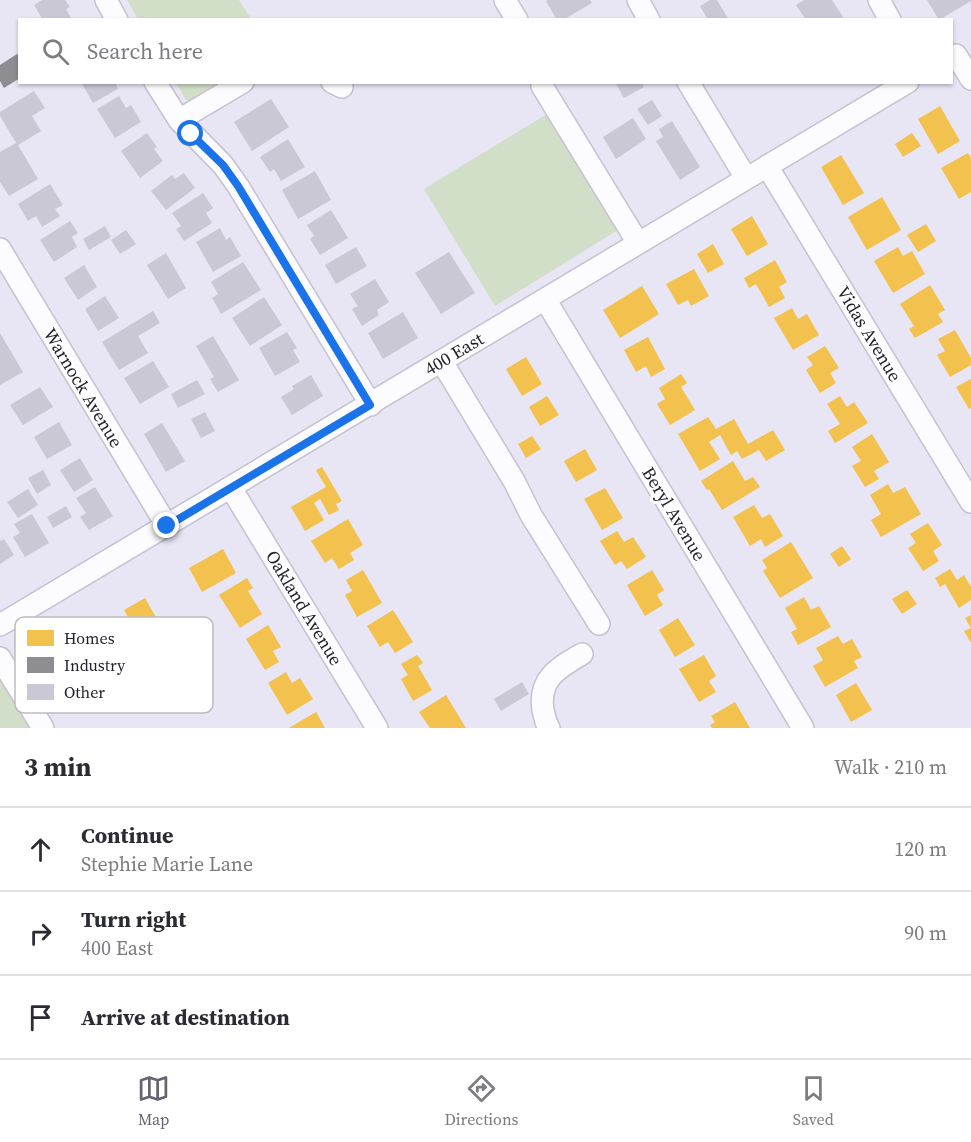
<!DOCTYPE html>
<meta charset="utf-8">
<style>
body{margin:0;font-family:"Source Serif 4",serif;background:#f2f2f3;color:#2b2b33}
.stop{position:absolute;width:18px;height:18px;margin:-14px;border:4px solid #1a73e8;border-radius:50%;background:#fff}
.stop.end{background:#1a73e8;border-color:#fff;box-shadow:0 2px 6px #0008}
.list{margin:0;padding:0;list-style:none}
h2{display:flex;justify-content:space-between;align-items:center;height:78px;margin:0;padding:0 24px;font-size:26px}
h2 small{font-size:20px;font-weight:400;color:#7c7c81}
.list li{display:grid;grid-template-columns:39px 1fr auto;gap:18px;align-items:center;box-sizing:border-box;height:84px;padding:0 24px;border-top:2px solid #e1e1e2}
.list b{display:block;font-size:22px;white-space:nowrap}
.list p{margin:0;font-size:20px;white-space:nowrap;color:#7c7c81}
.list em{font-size:20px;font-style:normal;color:#7c7c81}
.icon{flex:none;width:33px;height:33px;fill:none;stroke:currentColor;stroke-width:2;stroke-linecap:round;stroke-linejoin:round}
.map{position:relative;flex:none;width:971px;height:728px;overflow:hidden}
.search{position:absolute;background:#fff;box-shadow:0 2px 4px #0004;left:18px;right:18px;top:18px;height:66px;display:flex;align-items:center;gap:15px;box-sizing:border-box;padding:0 21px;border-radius:0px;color:#7c7c81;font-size:22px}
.sheet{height:330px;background:#fff}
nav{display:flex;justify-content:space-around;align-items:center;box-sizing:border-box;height:84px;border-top:2px solid #e1e1e2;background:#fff;font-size:16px;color:#7c7c81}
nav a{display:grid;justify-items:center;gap:3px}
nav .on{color:#676472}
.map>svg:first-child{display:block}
.green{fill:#d1dec8}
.homes{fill:#f2c14e}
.industry{fill:#8d8d92}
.building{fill:#cac8d5}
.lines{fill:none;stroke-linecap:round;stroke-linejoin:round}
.minor-casing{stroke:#c5c2cf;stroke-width:24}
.minor{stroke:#fcfbfe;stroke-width:21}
.route{stroke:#1a73e8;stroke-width:8}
.labels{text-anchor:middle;stroke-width:6;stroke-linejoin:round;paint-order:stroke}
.street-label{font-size:18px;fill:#211f2b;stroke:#fff}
.key{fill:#fff;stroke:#bcbcbf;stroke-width:1.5}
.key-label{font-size:16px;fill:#211f2b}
</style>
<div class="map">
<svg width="971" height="728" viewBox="0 0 971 728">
<rect width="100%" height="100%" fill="#e8e5f5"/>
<path class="green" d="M127,0H239L251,19H138Z
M176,83H220L190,100H186Z
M547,114L618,230L495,306L424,189Z
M0,679L30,728H0Z"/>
<path class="homes" d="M940,106L960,141L938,154L918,119Z
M912,133L921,146L903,157L895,144Z
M968,153L971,158V192L959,199L941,168Z
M841,155L864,193L843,205L821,167Z
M882,197L901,230L867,250L848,217Z
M752,216L768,244L747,256L731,229Z
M926,224L936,241L918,252L907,235Z
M713,244L724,264L708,273L697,254Z
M898,247L903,256L912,251L925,274L893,293L874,261Z
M775,260L787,282L779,287L785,298L769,307L756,284L749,288L744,278Z
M694,269L709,296L691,306L688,300L678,305L666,284Z
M930,285L945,310L938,314L943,322L915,338L909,329L914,326L900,304Z
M642,286L659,314L620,338L603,310Z
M792,308L798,319L807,314L819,335L793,350L774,318Z
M955,330L971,358V365L950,377L937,355L945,351L938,339Z
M648,337L665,369L651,377L646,366L636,372L624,350Z
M825,346L839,368L830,373L836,383L820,393L806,370L813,365L807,357Z
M526,357L542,384L522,396L506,369Z
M681,374L687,383L681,387L695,410L670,425L657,404L665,399L659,388Z
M971,379V408L969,409L956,387Z
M547,396L559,415L540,426L529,407Z
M840,396L847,407L854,402L868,423L835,443L828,431L840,424L827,404Z
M708,417L716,429L734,419L748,444L773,430L785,450L766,461L759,450L742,459L737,451L731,455L720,435L709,442L720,459L700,471L678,434Z
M872,434L889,462L874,471L879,479L865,487L852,466L861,461L852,447Z
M532,436L541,449L526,458L518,444Z
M585,449L597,470L576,482L564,461Z
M733,461L745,481L753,477L760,487L722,510L709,489L707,490L701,481Z
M322,467L342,501L336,504L339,510L329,515L320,499L314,503L324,520L305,531L291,507L326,487L316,470Z
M888,484L893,493L905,487L921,514L881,537L871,520L881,514L870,495Z
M605,488L623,518L602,530L584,499Z
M754,505L762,518L770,514L783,536L765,547L761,539L750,546L733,517Z
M348,519L363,545L350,553L354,560L339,569L332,558L325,563L311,541Z
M928,523L942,545L933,551L939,561L923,571L908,548L916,543L910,534Z
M617,531L624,542L633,537L646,557L627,569L621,561L615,565L600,541Z
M791,542L813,578L780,598L763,571L767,568L762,560Z
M842,546L851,559L839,567L830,554Z
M223,549L236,573L202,592L189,568Z
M950,569L957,580L964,575L971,587V600L959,608L945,584L940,587L935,578Z
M363,570L382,603L357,617L345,595L352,591L346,580Z
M652,570L664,590L657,595L663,605L645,616L627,585Z
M247,578L253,588L248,591L262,614L240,628L219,595Z
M907,590L917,604L902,614L892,599Z
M804,597L811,610L819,606L831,627L798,645L791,632L797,629L785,608Z
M145,598L162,628L141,640L124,610Z
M393,610L413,642L395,653L388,642L380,647L367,626Z
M971,615V643L964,631L971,628L965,618Z
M678,618L695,645L675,657L659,630Z
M268,625L281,647L273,651L279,662L265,670L246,639Z
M838,636L843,644L852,639L862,657L854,661L858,668L825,687L813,666L823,660L816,648Z
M417,655L423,663L418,666L432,690L413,701L401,679L408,675L401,664Z
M704,655L716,676L709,681L716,692L699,702L679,669Z
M286,672L292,683L300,678L313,699L287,715L268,683Z
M856,683L872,710L851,722L836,695Z
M446,695L466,728H430L419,712Z
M735,702L750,728H712L710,725L715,722L711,716Z
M316,712L325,728H289Z"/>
<path class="industry" d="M17,54L20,57V78L4,88L0,81V65Z"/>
<path class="building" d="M42,0H65L70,7L66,9L72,20H43L34,5Z
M548,0H590L592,3L563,20H557L546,1Z
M710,0H717L729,20H703L707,18L700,6Z
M804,0H832L845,20H806L796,5Z
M927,0H971V1L939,20Z
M81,82H115L118,89L93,103Z
M615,82H642L644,87L624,98Z
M34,91L45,108L32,116L41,131L18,145L38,179L9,196L0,182V152L16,143L0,116V112Z
M119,96L126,108L131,105L141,122L115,138L97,109Z
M271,99L289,127L252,151L234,122Z
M652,100L662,116L648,125L637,109Z
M633,118L646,139L616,159L603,137Z
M672,121L700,167L680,180L656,141L663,137L659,129Z
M147,133L157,147L154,149L163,161L140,178L121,151Z
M288,139L305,167L281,181L274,169L270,172L260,157Z
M315,171L331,200L298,219L282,190Z
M184,173L195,188L166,210L151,191L172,175L175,179Z
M50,184L63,205L55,209L60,216L42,227L36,216L28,221L18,204Z
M203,193L213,208L206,213L212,223L184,241L176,229L181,226L172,213Z
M331,210L348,238L320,255L310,239L314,236L307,225Z
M70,221L78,233L72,237L77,247L54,262L40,240Z
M105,226L111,237L89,250L83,239Z
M220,228L226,240L230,237L241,256L213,272L196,242Z
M126,230L136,244L120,254L111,240Z
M356,247L367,266L336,284L325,265Z
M449,252L475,293L441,314L415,273Z
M166,253L186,288L168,299L147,265Z
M243,262L261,290L221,314L212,298L218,294L211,282Z
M84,265L97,287L78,300L64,278Z
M375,279L389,302L377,310L379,315L362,326L352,309L358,306L350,294Z
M105,296L119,318L98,331L85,309Z
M264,297L282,325L250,346L232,318Z
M153,311L160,323L138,336L148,353L119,370L102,342Z
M403,312L418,338L383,359L368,333Z
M287,332L297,348L293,350L300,362L275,376L259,348Z
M0,333L23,372L0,385Z
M213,336L239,380L218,392L210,379L214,377L196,346Z
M153,361L169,387L140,404L124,378Z
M311,375L323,396L292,415L281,397L294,389L292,386Z
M197,380L205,394L178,408L171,394Z
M40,387L53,407L23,425L10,405Z
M205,412L215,431L201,438L191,419Z
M59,422L72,445L47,459L34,437Z
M162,423L185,461L166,472L144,434Z
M80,458L93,480L74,492L60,470Z
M43,470L51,485L37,494L28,478Z
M95,487L113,516L89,530L80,517L86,513L76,498Z
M28,489L38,505L18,518L7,502Z
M66,506L72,517L53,528L47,517Z
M32,514L49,543L25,557L13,537L20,533L14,524Z
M4,539L14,555L0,564V541Z
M522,682L529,694L501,711L494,699Z"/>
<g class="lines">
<defs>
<path id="minor" d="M106,0L117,20
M505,0L517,20
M638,0L649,20
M879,0L890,20
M956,55L971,79
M155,82L179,120L223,165L238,186L371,405
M332,82L342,87
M542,82V86L638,243
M688,82L746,178
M179,120L243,82
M767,166L971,502
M0,249L167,526
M545,299L803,728
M442,362L514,481L531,515L599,624
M231,488L377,728
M0,625L908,82
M0,658L43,728
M549,728C545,722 545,717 543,710C538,679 558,668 582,654"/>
</defs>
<use href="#minor" class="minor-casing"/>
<use href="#minor" class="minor"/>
</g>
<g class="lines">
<path class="route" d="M167,526L370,405L238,186L223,165L191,134"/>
</g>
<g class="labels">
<g class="street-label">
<text transform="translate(869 334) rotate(59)" y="6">Vidas Avenue</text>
<text transform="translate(454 354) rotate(-31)" y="6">400 East</text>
<text transform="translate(83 388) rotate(59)" y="6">Warnock Avenue</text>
<text transform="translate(674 514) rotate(59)" y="6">Beryl Avenue</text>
<text transform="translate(304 608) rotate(59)" y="6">Oakland Avenue</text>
</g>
</g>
<rect x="15" y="617" width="198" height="96" rx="9" class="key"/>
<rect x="27" y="630" width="27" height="16" fill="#f2c14e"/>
<rect x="27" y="657" width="27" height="16" fill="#8d8d92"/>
<rect x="27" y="684" width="27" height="16" fill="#cac8d5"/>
<g class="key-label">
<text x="64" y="644">Homes</text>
<text x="64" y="671">Industry</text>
<text x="64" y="698">Other</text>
</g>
</svg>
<div class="stop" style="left:191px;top:134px"></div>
<div class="stop end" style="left:167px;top:526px"></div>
<div class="search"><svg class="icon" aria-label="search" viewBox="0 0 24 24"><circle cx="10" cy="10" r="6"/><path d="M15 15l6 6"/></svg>Search here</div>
</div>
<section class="sheet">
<h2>3 min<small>Walk · 210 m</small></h2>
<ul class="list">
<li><svg class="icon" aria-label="ahead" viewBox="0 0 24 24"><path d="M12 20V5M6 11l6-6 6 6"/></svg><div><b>Continue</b><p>Stephie Marie Lane</p></div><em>120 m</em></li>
<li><svg class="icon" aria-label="right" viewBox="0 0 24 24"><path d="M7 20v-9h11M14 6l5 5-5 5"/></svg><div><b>Turn right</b><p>400 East</p></div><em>90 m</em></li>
<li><svg class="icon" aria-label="arrive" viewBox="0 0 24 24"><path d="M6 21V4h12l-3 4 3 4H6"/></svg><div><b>Arrive at destination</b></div></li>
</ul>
</section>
<nav>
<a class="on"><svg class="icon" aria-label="map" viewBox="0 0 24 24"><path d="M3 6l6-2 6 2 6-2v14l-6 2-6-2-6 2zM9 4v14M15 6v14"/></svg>Map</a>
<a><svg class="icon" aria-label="directions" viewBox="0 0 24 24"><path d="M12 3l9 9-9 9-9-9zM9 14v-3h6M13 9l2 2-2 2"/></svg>Directions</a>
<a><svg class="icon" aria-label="saved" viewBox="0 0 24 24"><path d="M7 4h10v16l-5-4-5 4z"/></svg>Saved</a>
</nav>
